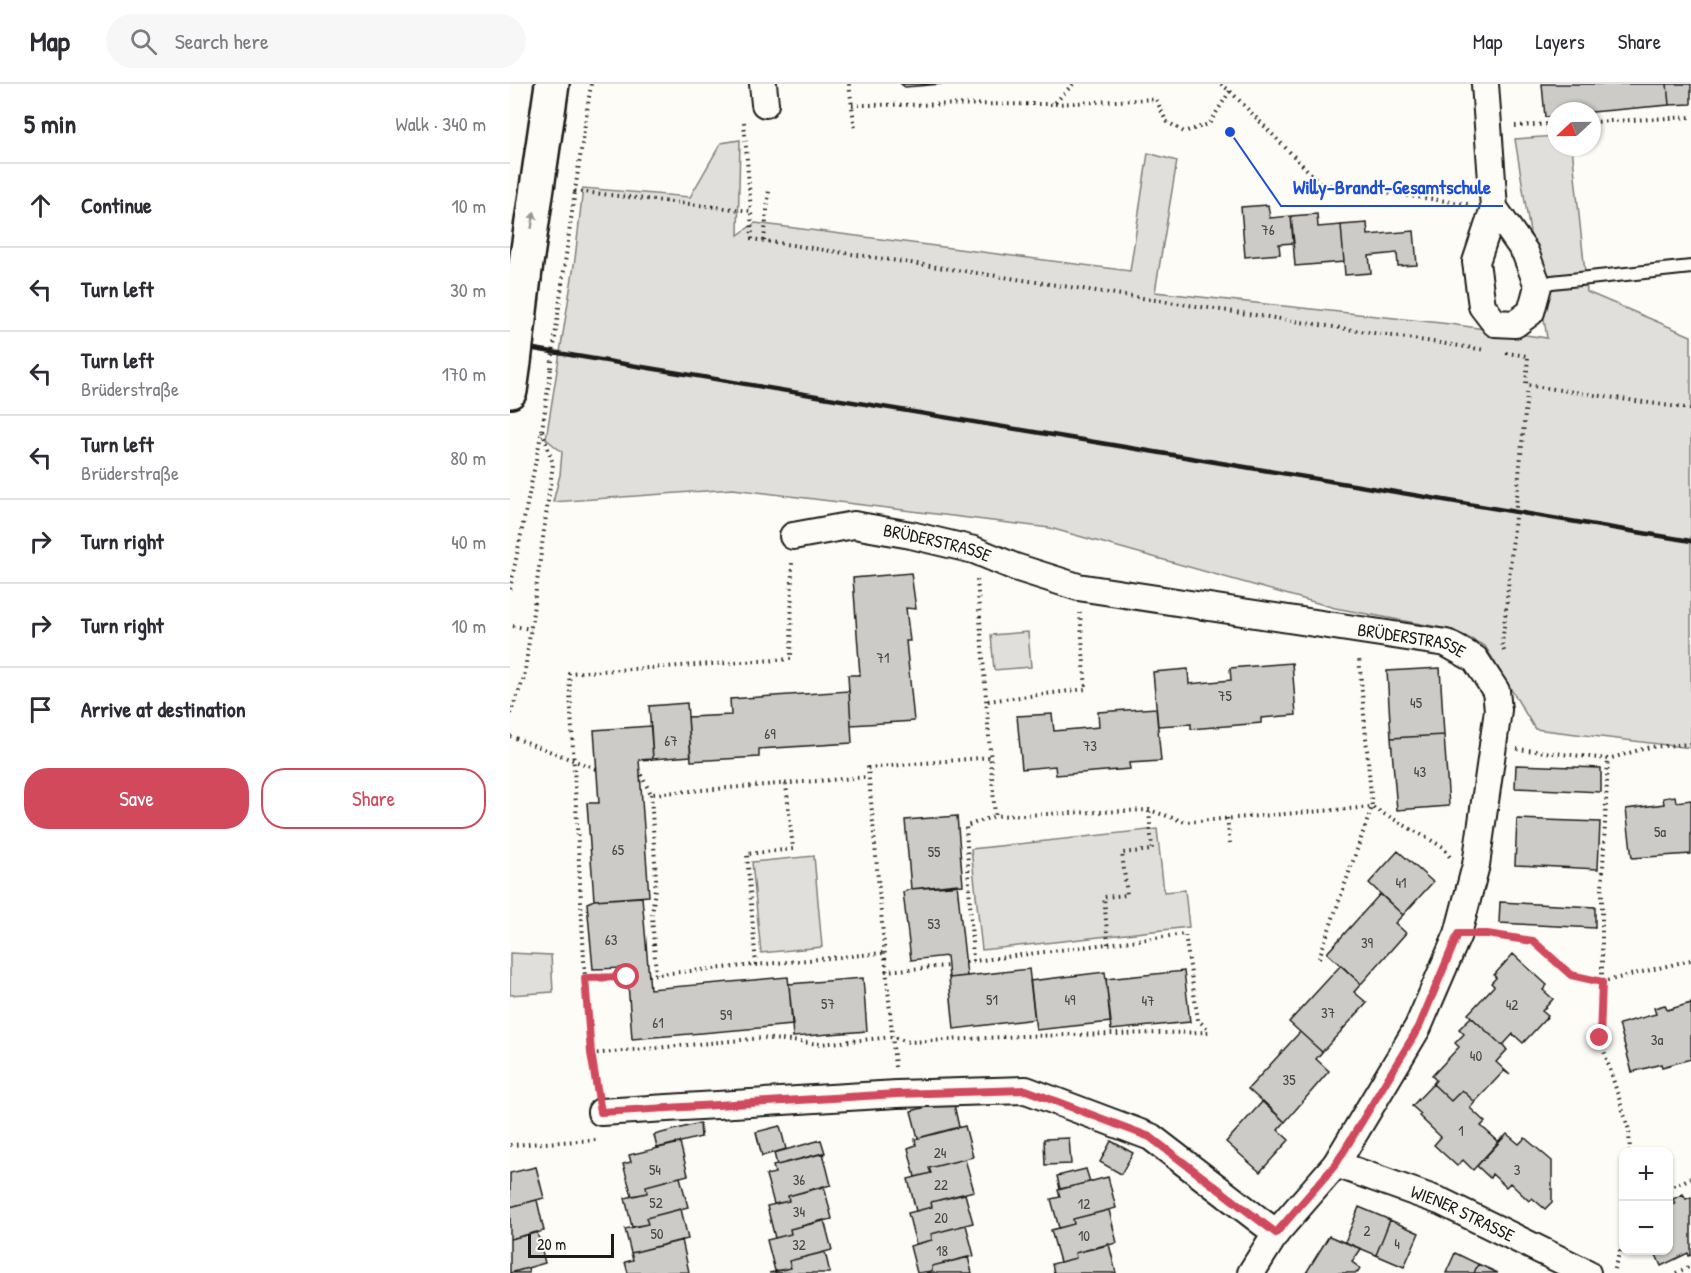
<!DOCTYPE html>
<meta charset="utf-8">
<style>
body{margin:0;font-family:"Patrick Hand",sans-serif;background:#f7f7f7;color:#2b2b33}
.controls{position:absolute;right:18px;bottom:18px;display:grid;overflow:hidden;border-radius:12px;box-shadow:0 2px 4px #0004}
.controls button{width:54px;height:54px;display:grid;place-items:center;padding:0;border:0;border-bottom:2px solid #e1e1e2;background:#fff;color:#2b2b33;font:30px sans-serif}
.compass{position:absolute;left:1037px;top:18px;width:54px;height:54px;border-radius:50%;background:#fff;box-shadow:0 2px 4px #0004;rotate:248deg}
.scale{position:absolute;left:18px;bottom:15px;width:86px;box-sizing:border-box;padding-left:6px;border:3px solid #1c1c1c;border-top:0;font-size:16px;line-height:21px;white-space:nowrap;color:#1c1c1c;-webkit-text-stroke:4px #fdfcf7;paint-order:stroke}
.stop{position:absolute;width:18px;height:18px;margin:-14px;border:4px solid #d1495b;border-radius:50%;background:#fff}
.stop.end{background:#d1495b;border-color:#fff;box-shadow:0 2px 6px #0008}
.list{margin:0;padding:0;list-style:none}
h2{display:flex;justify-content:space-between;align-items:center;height:78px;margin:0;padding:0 24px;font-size:26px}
h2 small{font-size:20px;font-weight:400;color:#7c7c81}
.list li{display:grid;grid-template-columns:39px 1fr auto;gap:18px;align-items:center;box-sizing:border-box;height:84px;padding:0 24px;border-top:2px solid #e1e1e2}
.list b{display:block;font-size:22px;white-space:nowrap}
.list p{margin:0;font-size:20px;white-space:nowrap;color:#7c7c81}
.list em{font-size:20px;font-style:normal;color:#7c7c81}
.actions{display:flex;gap:12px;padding:18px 24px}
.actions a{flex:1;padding:14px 0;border:2px solid #d1495b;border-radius:24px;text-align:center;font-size:21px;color:#d1495b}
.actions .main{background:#d1495b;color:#fff}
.icon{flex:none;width:33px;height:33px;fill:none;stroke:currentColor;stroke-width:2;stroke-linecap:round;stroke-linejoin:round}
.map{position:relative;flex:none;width:1181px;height:1189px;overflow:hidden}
header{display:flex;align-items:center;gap:36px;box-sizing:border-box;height:84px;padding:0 30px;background:#fff;border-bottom:2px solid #e1e1e2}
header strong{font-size:28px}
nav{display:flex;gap:33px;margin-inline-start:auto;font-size:21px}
.search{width:420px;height:54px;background:#f7f7f7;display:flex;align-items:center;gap:15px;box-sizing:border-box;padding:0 21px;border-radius:33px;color:#7c7c81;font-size:22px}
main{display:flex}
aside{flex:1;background:#fff}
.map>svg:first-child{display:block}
.green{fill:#e0dfdb;stroke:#7e7e7c;stroke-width:1.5}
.building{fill:#cccbc8;stroke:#1c1c1c;stroke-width:1.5}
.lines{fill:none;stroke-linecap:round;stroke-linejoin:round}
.service-casing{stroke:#1c1c1c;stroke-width:16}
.minor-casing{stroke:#1c1c1c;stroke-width:30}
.primary-casing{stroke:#1c1c1c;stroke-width:38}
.path{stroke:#1c1c1c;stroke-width:4;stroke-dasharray:1.5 4.5;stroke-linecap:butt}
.service{stroke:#fdfcf7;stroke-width:12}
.minor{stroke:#fdfcf7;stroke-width:26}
.primary{stroke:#fdfcf7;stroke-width:33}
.rail{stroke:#1c1c1c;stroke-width:4.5}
.primary-bridge-casing{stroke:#1c1c1c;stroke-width:38;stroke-linecap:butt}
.path-bridge{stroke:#1c1c1c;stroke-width:4;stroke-dasharray:1.5 4.5;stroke-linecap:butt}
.primary-bridge{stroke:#fdfcf7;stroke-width:33}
.oneway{fill:#989794}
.route{stroke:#d1495b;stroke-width:8}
.labels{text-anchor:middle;stroke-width:4.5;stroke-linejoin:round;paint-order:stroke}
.number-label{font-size:15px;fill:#484847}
.street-label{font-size:18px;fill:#1c1c1c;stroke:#fdfcf7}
.leader{fill:none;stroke:#1d4ed8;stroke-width:2}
.callout-dot{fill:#1d4ed8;stroke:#fdfcf7;stroke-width:2}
.callout-label{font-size:20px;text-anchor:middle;font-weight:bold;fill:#1d4ed8;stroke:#fdfcf7;stroke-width:4.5;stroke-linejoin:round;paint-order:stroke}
</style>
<header>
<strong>Map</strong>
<div class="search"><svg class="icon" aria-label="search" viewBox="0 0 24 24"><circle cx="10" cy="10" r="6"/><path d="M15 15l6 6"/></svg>Search here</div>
<nav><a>Map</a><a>Layers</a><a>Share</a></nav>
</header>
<main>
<aside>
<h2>5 min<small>Walk · 340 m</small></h2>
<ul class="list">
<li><svg class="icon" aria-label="ahead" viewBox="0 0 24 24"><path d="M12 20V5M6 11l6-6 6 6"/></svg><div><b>Continue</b></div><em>10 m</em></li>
<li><svg class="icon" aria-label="left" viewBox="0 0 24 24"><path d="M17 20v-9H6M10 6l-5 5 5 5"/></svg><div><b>Turn left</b></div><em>30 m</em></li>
<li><svg class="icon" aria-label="left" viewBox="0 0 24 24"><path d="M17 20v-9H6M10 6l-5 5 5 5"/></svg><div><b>Turn left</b><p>Brüderstraße</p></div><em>170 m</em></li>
<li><svg class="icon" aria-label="left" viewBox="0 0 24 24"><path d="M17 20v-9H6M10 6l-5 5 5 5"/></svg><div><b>Turn left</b><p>Brüderstraße</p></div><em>80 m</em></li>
<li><svg class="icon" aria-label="right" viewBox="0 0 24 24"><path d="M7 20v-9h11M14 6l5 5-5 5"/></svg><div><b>Turn right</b></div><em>40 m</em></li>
<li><svg class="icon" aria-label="right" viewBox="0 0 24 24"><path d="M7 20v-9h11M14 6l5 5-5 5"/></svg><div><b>Turn right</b></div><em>10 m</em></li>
<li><svg class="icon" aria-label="arrive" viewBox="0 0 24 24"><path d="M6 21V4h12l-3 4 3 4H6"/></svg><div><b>Arrive at destination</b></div></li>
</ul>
<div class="actions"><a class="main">Save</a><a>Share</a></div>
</aside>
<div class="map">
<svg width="1181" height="1189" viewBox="0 0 1181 1189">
<rect width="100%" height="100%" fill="#fdfcf7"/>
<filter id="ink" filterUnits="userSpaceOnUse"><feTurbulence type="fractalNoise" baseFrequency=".0167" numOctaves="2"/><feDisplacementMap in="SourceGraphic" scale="12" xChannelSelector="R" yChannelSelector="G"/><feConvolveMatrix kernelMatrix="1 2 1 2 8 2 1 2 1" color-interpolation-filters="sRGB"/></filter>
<g filter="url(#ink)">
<path class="green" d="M1046,52V63H1062L1077,208L1181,252V664L1025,645L975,562L943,546L825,524L540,444L223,405L43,418L50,391L52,368L36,355L65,175L73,104L180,113L211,59L230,56L228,151L245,139L620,187L638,69L667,77L645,208L940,240L1037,254L1005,55Z
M518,548L521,583L484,586L481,551Z
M647,745L654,808L675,806L679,843L472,866L461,765Z
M304,772L312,863L251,869L242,778Z
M0,869L41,871L43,908L0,911Z"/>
<path class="building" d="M391,0H432L395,3Z
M1032,0H1157L1159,21L1082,28L1046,27V32L1035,33Z
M1157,0H1181V20L1159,21Z
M758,121L760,134L781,132L784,159L769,160L770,170L735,173L731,123Z
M807,130L808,143L831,141L834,178L785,182L781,132Z
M857,139L858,151L904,147L907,181L888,182L887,169L859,172L861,189L835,191L831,141Z
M401,489L406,525L396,524L400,557H396L404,637L341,641L338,591H350L343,494Z
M782,579L786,631L751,634V639L681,645V640L648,642L643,588L678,585L679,600L721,596L720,584Z
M930,584L934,651L881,654L877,587Z
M339,607L342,659L249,665V673L181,677L178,633L221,631L220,615Z
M177,619L181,672L143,675L139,622Z
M646,624L651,677L619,679L620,685L546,691L545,682L512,685L507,632L542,630L544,647L589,643L588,628Z
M141,642L143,675L129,676L139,812L84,816L77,719H89L84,646Z
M934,651L939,722L887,726L881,654Z
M1006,681L1091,684V708L1005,704Z
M1165,712L1166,718L1181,716V770L1122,774L1116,725L1154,720L1153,714Z
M447,732L453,801L401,805L395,736Z
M1007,735L1090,738L1088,785L1005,781Z
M888,767L923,798L893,831L859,799Z
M447,800L457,892L439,894L437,872L401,876L393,808L401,805Z
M870,810L893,831L885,839L896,849L851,900L817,869Z
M132,813L140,905L278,893L283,941L122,955L117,884L83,885L77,819L84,816Z
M990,818L1085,823V844L989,839Z
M1003,870L1037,901L1033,906L1043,915L1032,927L1038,932L1013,959L1003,950L993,961L997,966L958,930L984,902L981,899L986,894L984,891Z
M831,881L851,900L844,908L857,919L812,968L779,938Z
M519,885L525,935L444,945L439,894Z
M674,887L680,938L601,946L596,895Z
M595,888L601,938L526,946L520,897Z
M353,894L357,947L283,953L279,900Z
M1181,919V975L1152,983L1151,980L1122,988L1109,940L1146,930L1144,924L1155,921L1157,926Z
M961,933L997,966L986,978L1000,991L994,987L965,1018L952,1006L941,1017L923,1000L926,996L922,992L949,963L945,959L954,950L949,945Z
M790,948L812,968L806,975L819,987L775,1038L738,1005Z
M923,1000L941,1017L952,1006L965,1018L960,1024L975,1038L971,1042L988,1057L993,1053L963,1086L953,1076L947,1082L924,1061L931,1053L909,1032L911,1030L902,1022Z
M443,1016L449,1043L408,1054L401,1027Z
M753,1017L775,1038L768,1046L779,1056L750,1088L716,1058Z
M190,1039L191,1053L147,1064L144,1051Z
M270,1042L276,1065L252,1072L246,1048Z
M455,1042L463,1073L419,1084L421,1089L405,1093L398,1064L406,1061L405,1055Z
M997,1050L1009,1060L1015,1054L1042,1077V1118L1035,1125L1022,1114L1019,1117L1000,1099L996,1103L982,1090L980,1094L967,1082Z
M559,1054L561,1080L535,1081L534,1055Z
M311,1056L315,1069L267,1081L264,1069Z
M601,1057L623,1069L611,1090L590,1078Z
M170,1059L178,1091L136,1102L137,1109L122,1112L113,1080L121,1078L119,1071Z
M313,1069L321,1101L278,1112L279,1117L264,1120L256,1091L265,1089L263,1082Z
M455,1075L464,1107L421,1118L422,1123L406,1127L398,1095L421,1089L419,1084Z
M26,1083L34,1114L0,1123V1089Z
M576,1085L580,1098L550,1105L547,1092Z
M170,1093L178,1123L136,1134L138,1140L122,1143L115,1114L137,1109L136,1102Z
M598,1093L606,1124L563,1135L564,1140L549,1144L541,1115L550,1113L548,1106Z
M314,1102L322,1135L280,1145L281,1150L265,1154L257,1122L279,1117L278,1112Z
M455,1110L463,1139L421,1150L422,1156L406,1160L398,1129L422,1123L421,1118Z
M1173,1110L1176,1115L1181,1113V1171L1179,1172L1178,1169L1151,1182L1144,1166H1158V1123L1165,1120L1163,1115Z
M27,1116L34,1147L0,1155V1123Z
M849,1123L880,1136L866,1171L835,1158Z
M171,1125L178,1155L121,1169L115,1145L138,1140L136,1134Z
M599,1126L607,1159L565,1169L566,1174L550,1178L541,1146L564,1140L563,1135Z
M314,1136L322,1166L279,1177L281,1184L265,1187L257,1156L281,1150L280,1145Z
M880,1136L909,1149L894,1183L866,1171Z
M456,1141L464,1172L422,1182V1187L407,1189L400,1162L422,1156L421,1150Z
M27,1148L35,1179L0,1189V1155Z
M819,1152L851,1165L842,1178L850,1184L847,1189H796Z
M172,1156L179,1188L118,1189L115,1178L123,1176L121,1169Z
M599,1160L606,1189H544L542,1180L566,1174L565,1169Z
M315,1168L320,1189H259L281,1184L279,1177Z
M945,1169L968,1180L964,1189H936Z
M458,1173L462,1189H416L422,1187V1182Z
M968,1180L988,1189H964Z
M18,1184L19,1189H0Z"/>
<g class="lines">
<defs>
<path id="service" d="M1028,202L1042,198L1181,183"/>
<g id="minor">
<path d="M253,0L255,20"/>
<path d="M975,0L984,124L966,178L972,222L985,239L1005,240L1021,228L1028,202L1015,168L984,124"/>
<path id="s1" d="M283,452L344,441L401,451L464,466L505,483L568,503L936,559L965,575L986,607L988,626L966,781L948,850L908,943L826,1080L766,1149L741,1189"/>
<path d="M91,1028L387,1010L516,1006L641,1053L766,1149"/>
<path id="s2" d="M826,1080L932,1118L1077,1189"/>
</g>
<path id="primary" d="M14,193L42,0
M0,307L4,278"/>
</defs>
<use href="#service" class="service-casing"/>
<use href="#minor" class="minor-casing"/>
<use href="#primary" class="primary-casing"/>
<path class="path" d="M81,0L65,107L241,127L242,155L976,266
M339,0L345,45
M711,0L720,7L811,100L958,120
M545,20L646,15L656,37L674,48L699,40L720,7
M342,21L544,20L563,0
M234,38L241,127
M1082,38L1181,33
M1005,42L1046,40
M254,157L259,106
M52,200L65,107
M996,269L1018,272L1016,301L1181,325
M467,496L485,732L639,726L675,738L862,723L933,763L940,773
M0,505L32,346L41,284
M3,542L21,545
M994,567L992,559L996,525
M478,617L576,605L570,529
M0,630L14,594L43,380L32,346
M0,652L86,685
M1007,665L1098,675L1140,663L1181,660
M131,691L141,710L358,693
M141,710L146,795L142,832L146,890
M717,734L720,759
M976,850L1023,857L1061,891L1092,898V804L1098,675
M598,860L594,813L617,811L612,769L642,766L639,726
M809,874L862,723L849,573
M463,877L456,742L485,732
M456,878L675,850L688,936L700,947
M246,881L237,770L283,765L276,700
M375,887L438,882
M138,891L373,869
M75,894L117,893
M81,970L253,954L310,960L382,953L399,958L513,952L700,948
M385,983L358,684L481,673
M87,1003L81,970L75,894L59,589L281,575L282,476
M0,1061L86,1056
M1120,1068L1119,1046L1090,954L1092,898L1181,876
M1158,1104L1181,1094
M1104,1185L1114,1154
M1166,1189L1181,1182"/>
<use href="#service" class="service"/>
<use href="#minor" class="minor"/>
<use href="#primary" class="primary"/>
<path class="rail" d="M0,261L1181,457"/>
<defs>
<path id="primary-bridge" d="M4,278L14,193"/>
</defs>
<use href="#primary-bridge" class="primary-bridge-casing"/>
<path class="path-bridge" d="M41,284L52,200
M996,525L1017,309"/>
<use href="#primary-bridge" class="primary-bridge"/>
</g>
<defs><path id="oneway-solid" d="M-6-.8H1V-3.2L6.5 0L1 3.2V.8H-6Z" transform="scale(1.5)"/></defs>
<use class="oneway" href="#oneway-solid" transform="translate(23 136) rotate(-80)"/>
</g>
<g class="lines" filter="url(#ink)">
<path class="route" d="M117,893L75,894L81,969L91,1028L387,1010L516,1006L640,1053L766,1149L826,1080L909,943L948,850H977L1023,857L1061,891L1092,898L1090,954"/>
</g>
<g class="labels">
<g class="number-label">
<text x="758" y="151">76</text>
<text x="373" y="579">71</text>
<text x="715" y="617">75</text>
<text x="906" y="624">45</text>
<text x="260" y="655">69</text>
<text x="161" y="662">67</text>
<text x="580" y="667">73</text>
<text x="910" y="693">43</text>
<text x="1150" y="753">5a</text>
<text x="108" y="771">65</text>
<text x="424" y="773">55</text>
<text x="891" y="804">41</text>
<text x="424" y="845">53</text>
<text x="101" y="861">63</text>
<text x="857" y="864">39</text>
<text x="482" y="921">51</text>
<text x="560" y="921">49</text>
<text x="638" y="922">47</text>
<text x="318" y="925">57</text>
<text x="1002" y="926">42</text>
<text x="818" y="934">37</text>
<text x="216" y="936">59</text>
<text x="148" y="944">61</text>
<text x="1147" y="961">3a</text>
<text x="966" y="977">40</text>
<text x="779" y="1001">35</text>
<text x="951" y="1052">1</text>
<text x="430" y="1074">24</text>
<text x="145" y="1091">54</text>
<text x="1007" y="1091">3</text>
<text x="289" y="1101">36</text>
<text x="431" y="1106">22</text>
<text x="146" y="1124">52</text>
<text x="574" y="1125">12</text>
<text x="289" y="1133">34</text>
<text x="431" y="1139">20</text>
<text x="857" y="1152">2</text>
<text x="147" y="1155">50</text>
<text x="574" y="1157">10</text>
<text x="887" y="1165">4</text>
<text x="289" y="1166">32</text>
<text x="432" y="1172">18</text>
</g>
<g class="street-label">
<text dy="6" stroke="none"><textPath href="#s1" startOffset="147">BRÜDERSTRASSE</textPath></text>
<text dy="6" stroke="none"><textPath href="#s1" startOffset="633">BRÜDERSTRASSE</textPath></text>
<text dy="6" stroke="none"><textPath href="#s2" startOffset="136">WIENER STRASSE</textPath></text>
</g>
</g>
<path class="leader" d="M720 48L771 122H993"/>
<circle class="callout-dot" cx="720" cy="48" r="6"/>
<g class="callout-label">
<text x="882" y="110">Willy-Brandt-Gesamtschule</text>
</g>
</svg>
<div class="controls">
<button>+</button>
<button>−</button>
</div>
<svg class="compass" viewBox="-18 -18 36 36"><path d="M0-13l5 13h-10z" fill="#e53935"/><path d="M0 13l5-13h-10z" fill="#7c7c81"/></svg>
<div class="scale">20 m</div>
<div class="stop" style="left:117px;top:893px"></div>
<div class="stop end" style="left:1090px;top:954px"></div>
</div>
</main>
